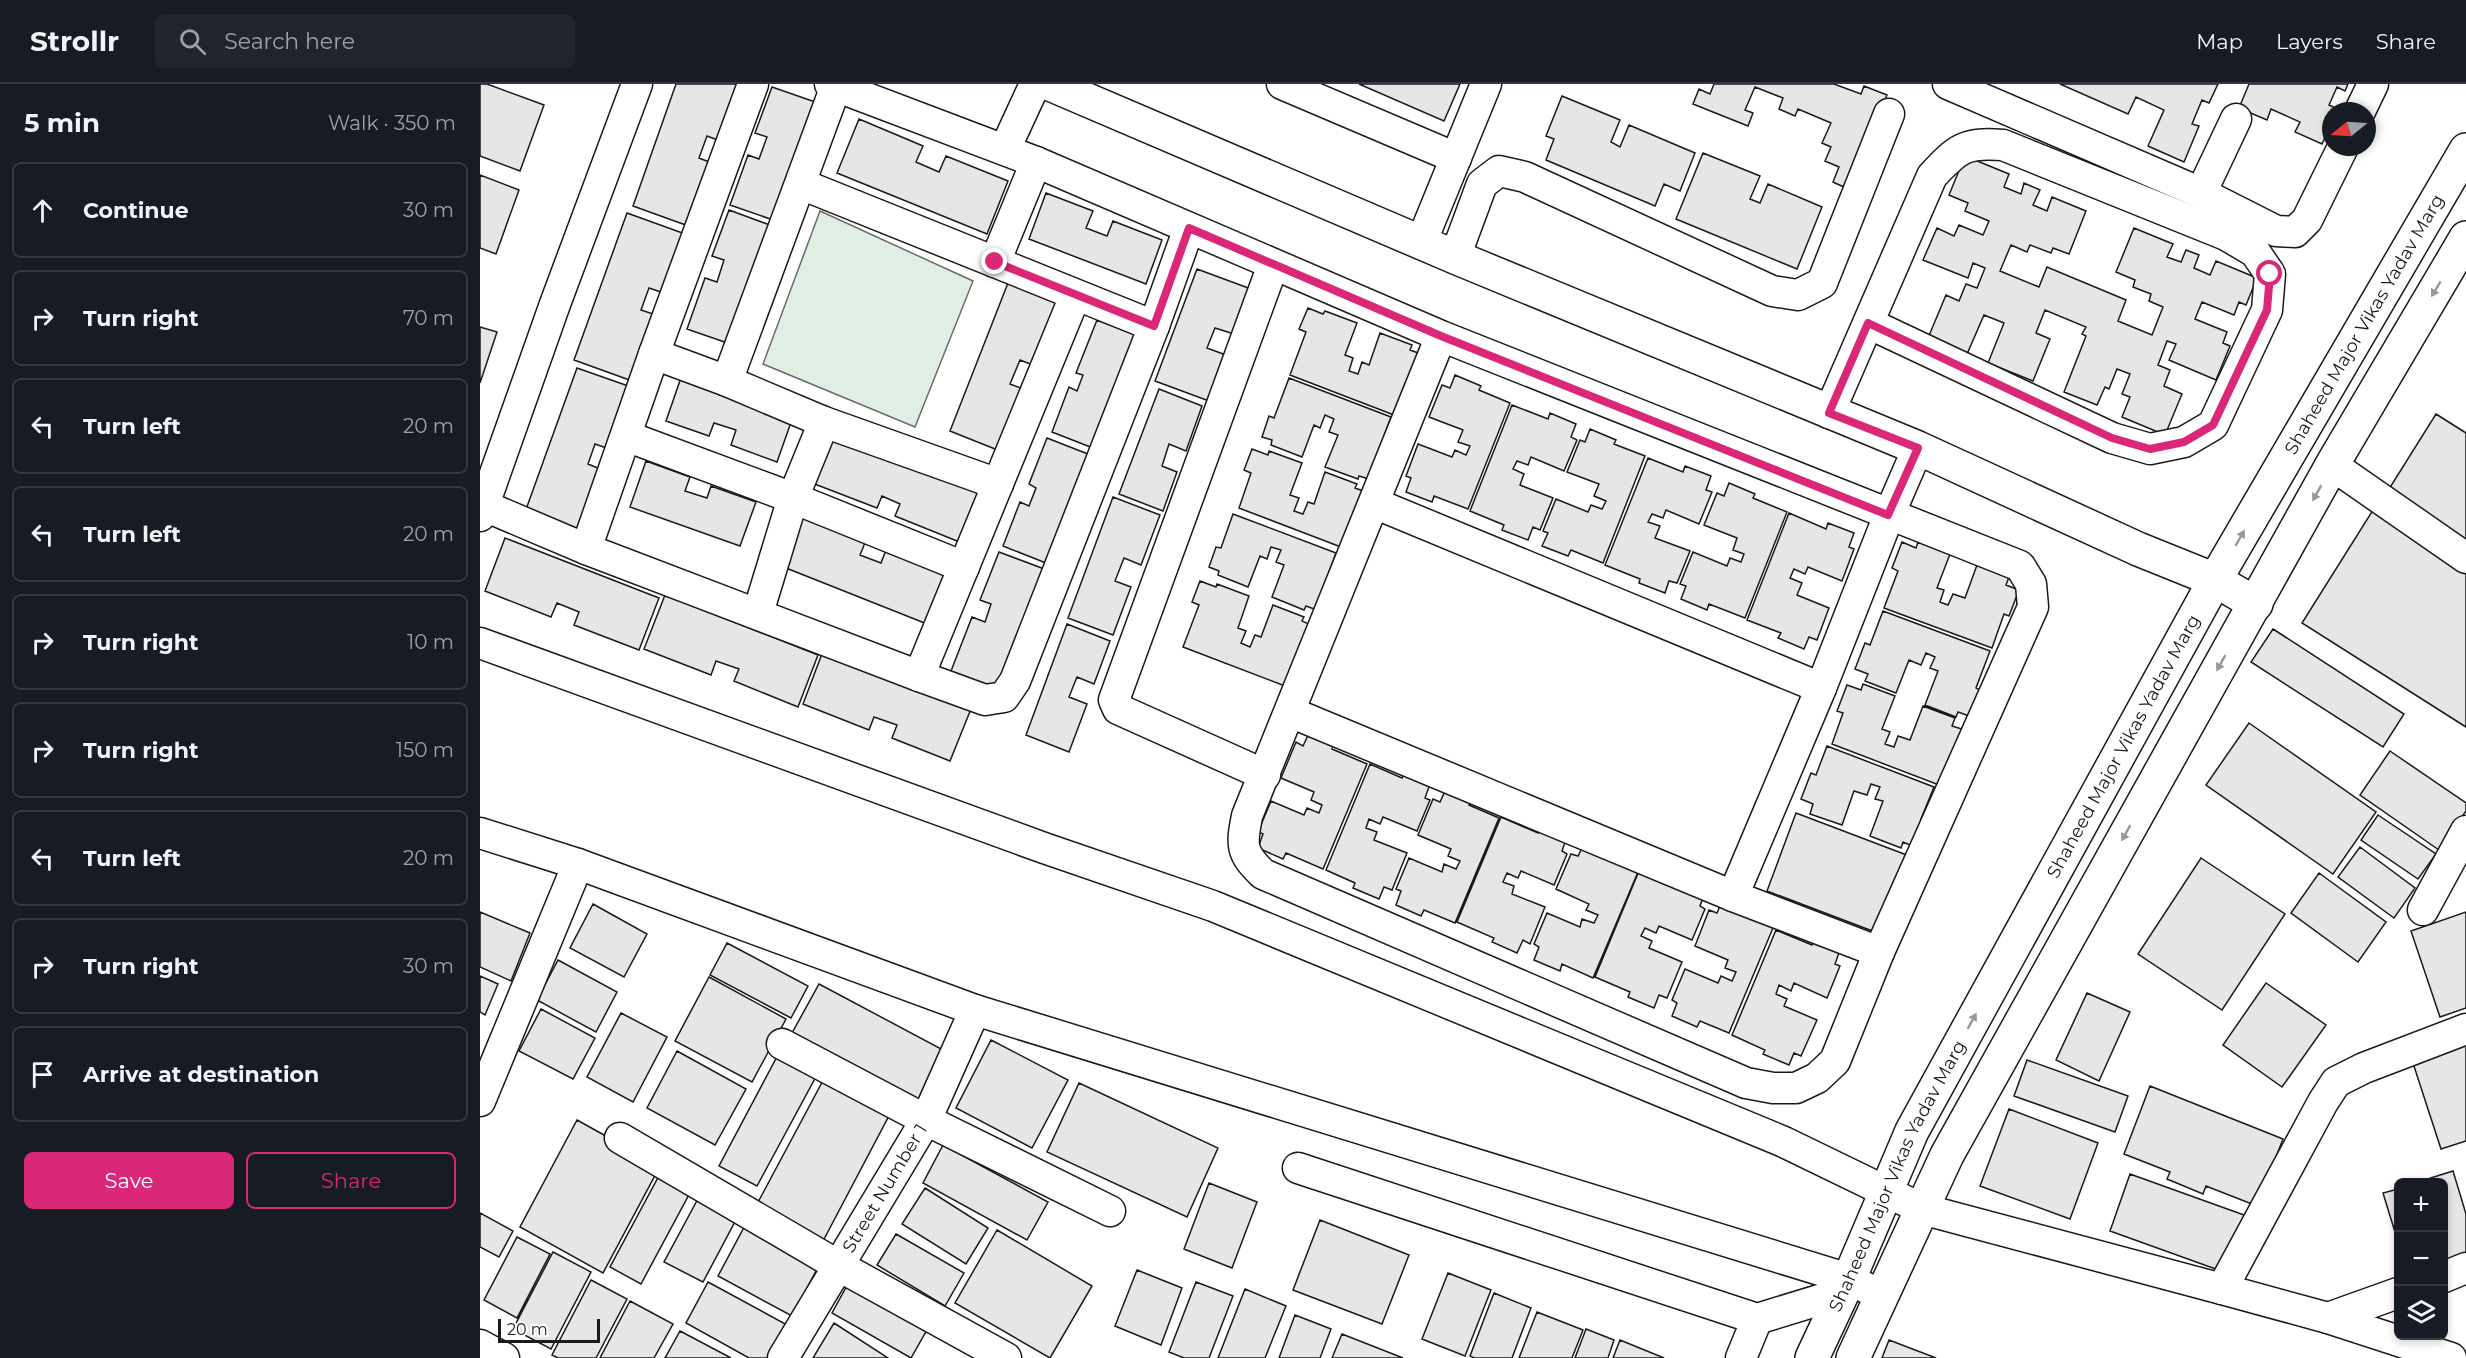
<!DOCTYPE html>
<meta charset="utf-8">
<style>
body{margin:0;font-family:Montserrat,sans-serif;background:#20242c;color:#f1f3f6}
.controls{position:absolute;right:18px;bottom:18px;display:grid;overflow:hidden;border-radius:9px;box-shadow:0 3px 9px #0003}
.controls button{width:54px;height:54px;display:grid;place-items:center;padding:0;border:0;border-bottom:2px solid #363941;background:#171b24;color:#f1f3f6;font:30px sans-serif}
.compass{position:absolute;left:1842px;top:18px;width:54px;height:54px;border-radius:50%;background:#171b24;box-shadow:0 3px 9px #0003;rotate:252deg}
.scale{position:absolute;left:18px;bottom:15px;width:102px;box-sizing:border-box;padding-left:6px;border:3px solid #1a1a1a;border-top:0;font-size:16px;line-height:21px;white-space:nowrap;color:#1a1a1a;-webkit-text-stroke:4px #fff;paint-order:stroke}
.stop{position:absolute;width:18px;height:18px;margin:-14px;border:4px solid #db2777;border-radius:50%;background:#fff}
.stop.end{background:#db2777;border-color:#fff;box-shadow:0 2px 6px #0008}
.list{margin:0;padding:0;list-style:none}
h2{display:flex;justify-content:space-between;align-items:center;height:78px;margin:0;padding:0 24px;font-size:26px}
h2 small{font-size:20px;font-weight:400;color:#9ea1a6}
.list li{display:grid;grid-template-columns:39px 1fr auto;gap:18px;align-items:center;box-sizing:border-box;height:96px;margin:0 12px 12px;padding:0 12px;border:2px solid #363941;border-radius:9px}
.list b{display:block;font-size:22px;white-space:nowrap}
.list em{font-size:20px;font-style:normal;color:#9ea1a6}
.actions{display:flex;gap:12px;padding:18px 24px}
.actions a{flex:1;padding:14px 0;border:2px solid #db2777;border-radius:9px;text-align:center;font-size:21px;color:#db2777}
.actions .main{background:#db2777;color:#fff}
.icon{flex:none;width:33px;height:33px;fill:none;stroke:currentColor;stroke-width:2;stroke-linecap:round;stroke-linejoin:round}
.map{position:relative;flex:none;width:1986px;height:1274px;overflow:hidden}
header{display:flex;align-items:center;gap:36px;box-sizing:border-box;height:84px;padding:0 30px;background:#171b24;border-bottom:2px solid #363941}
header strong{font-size:28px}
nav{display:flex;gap:33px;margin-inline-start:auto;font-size:21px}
.search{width:420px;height:54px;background:#20242c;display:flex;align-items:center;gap:15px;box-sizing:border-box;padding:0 21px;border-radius:9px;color:#9ea1a6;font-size:22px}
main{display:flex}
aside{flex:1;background:#171b24}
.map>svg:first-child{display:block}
.green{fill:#e0efe3;stroke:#6a6a6a;stroke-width:1.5}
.building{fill:#e6e6e6;stroke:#1a1a1a;stroke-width:1.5}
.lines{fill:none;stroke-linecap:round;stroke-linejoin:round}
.street-casing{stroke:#1a1a1a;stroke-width:33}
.secondary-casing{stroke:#1a1a1a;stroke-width:36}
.street{stroke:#fff;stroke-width:30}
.secondary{stroke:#fff;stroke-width:33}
.oneway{fill:#989898}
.route{stroke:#db2777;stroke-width:8}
.labels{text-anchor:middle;stroke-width:4.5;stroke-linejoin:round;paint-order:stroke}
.street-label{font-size:18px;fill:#1a1a1a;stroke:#fff}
</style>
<header>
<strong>Strollr</strong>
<div class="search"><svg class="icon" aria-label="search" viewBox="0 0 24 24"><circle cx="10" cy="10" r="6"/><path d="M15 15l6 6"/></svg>Search here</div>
<nav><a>Map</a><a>Layers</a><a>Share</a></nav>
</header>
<main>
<aside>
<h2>5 min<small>Walk · 350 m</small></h2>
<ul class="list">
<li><svg class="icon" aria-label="ahead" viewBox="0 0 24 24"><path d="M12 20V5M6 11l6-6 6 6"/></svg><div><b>Continue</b></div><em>30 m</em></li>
<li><svg class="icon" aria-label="right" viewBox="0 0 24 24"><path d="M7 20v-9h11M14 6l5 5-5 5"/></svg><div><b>Turn right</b></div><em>70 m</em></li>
<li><svg class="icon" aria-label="left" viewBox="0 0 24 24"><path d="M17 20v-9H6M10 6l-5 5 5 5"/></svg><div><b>Turn left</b></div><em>20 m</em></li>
<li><svg class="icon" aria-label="left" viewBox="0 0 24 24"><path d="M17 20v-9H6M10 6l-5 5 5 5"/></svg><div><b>Turn left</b></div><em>20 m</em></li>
<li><svg class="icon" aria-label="right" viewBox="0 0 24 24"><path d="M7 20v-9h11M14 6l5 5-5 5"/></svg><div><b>Turn right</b></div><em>10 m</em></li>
<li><svg class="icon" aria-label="right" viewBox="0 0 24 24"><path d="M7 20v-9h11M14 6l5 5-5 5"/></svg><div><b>Turn right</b></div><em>150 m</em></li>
<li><svg class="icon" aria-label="left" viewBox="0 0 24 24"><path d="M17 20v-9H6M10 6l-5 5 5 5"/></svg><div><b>Turn left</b></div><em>20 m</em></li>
<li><svg class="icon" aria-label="right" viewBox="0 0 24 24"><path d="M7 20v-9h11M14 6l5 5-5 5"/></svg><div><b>Turn right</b></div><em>30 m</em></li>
<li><svg class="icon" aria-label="arrive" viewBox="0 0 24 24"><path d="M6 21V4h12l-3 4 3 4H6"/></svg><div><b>Arrive at destination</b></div></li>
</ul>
<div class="actions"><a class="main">Save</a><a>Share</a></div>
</aside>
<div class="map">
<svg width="1986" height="1274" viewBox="0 0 1986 1274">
<rect width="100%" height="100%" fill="#fff"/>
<path class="green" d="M340,127L493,197L435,343L283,280Z"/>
<path class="building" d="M0,0H7L64,21L40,87L0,72Z
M196,0H263L243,58L227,52L219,74L237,81L214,144L153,122Z
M879,0H980L964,37Z
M1234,0H1354L1381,10L1384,2L1407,11L1368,105L1353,98L1359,83L1345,77L1351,63L1342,59L1351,39L1318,25L1315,32L1299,25L1303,14L1275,3L1265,26L1273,29L1268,42L1213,20L1219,5L1230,10Z
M1580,0H1738L1729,19L1722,16L1712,40L1719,42L1704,78L1668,62L1684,26L1656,13L1648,30Z
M1769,0H1868L1865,7L1857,3L1849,21L1858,25L1851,27V40L1842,60L1815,48L1820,38L1791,25L1787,36L1759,24Z
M292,3L341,20L299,138L250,121L268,71L279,75L287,53L275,49Z
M1082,12L1140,36L1131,58L1140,63L1149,41L1215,69L1200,107L1184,100L1175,122L1066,76L1074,55L1066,52Z
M379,35L443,62L436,78L459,88L466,72L528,97L507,150L357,89Z
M1223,69L1280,92L1270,115L1280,119L1288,100L1342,123L1317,185L1196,135Z
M1485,72L1529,90L1524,103L1541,110L1544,99L1560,106L1553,121L1567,127L1572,113L1606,127L1589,170L1573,164L1571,169L1550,161L1547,168L1531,161L1520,187L1559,203L1567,183L1646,216L1638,237L1672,251L1683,223L1669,217L1671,210L1653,203L1655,196L1636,188L1654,144L1693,160L1687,173L1701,178L1706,166L1719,171L1714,184L1730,191L1736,177L1777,194L1766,221L1759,218L1754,231L1722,218L1715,235L1747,248L1743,259L1750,262L1736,296L1689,276L1696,260L1687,257L1678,281L1690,286L1684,302L1702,310L1685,351L1642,333L1650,313L1642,310L1650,290L1637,285L1629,305L1625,303L1617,321L1584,308L1606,252L1602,250L1606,243L1565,226L1556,249L1570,255L1553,297L1508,279L1524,239L1504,231L1487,270L1448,254L1466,211L1479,217L1486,200L1497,204L1505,184L1493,179L1488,194L1443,176L1457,144L1474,152L1479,141L1503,151L1509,137L1485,127L1488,119L1469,111Z
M0,91L39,106L16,170L0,164Z
M566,109L613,127L606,144L627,152L633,137L682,156L666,200L549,155Z
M249,126L298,144L256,262L207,245L225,194L237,198L244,176L232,172Z
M147,129L208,151L187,210L169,204L161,226L179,232L155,298L94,276Z
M717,185L771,205L754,250L735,244L727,264L746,271L729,317L675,297Z
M528,199L583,221L558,283L540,276L530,300L549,307L525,369L470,347Z
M828,224L843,230L845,227L877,239L865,271L873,274L869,287L878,290L882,278L889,281L900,249L932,261L930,266L941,270L914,331L810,291L826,248L819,245Z
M617,236L661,253L618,366L572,348L589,303L597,307L603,291L596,289Z
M0,243L17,248L0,299Z
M97,284L154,304L132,366L115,360L108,380L125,387L102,453L44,431Z
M203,288L315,327L297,378L251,361L256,346L234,339L229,352L186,337Z
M975,291L1001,302L999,306L1030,319L988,425L954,412L952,418L926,408L931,394L926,392L938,360L972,373L975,366L986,371L990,362L978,358L983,346L949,333L962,301L970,304Z
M809,294L911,333L896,374L895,397L879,392L878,395L845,383L858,351L849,348L854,335L845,331L840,344L834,341L822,373L791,361L792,356L782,353L789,332L794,334Z
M679,305L722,322L706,367L689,360L682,382L697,388L683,427L639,410Z
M1032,321L1068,335L1070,329L1096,340L1091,353L1097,356L1084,387L1051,373L1048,381L1037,377L1033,385L1044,390L1040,401L1073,414L1060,446L1053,443L1048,456L1022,446L1024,441L990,427Z
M1956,330L1986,349V455L1909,405Z
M1110,345L1136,356L1134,360L1165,372L1123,479L1091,466L1088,472L1062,462L1068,449L1063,447L1076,415L1108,428L1111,421L1122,425L1126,417L1114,412L1119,400L1087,388L1100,356L1105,358Z
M351,348L502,407L482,459L415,432L420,420L402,412L397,424L332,399Z
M567,354L613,372L571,481L523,462L540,418L549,422L556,404L549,400Z
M772,365L788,371L789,367L822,379L810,411L819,414L814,427L823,430L828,418L834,420L845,388L877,400L875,404L886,408L861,463L759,424L771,389L764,386Z
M1168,374L1203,388L1205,382L1231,392L1226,406L1232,408L1219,440L1186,426L1183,434L1172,430L1168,438L1180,442L1175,454L1210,467L1197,499L1189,497L1185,509L1159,499L1160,495L1125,481Z
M166,377L210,393L205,407L227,414L231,402L276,418L260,462L150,423Z
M1249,399L1275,410L1273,414L1307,428L1265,534L1229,520L1227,526L1201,515L1206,502L1200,500L1213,468L1247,482L1250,474L1261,478L1264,470L1253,466L1257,454L1224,441L1237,409L1244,412Z
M633,413L680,431L661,481L644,474L635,497L651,503L633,551L588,534Z
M324,423L389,449L380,471L401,479L409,458L469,482L447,540L301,482Z
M1893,426L1986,485V643L1822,539Z
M1309,429L1346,445L1348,439L1374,449L1369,463L1374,465L1362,497L1328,483L1325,490L1314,485L1310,494L1322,499L1317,511L1349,524L1337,556L1329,553L1324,565L1298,554L1301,549L1267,536Z
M753,430L856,469L843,504L850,507L842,528L826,522L824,526L792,513L804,481L796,478L801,466L791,463L787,475L780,472L768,503L738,491L739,487L729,483L736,463L741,464Z
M25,454L179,514L159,566L94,541L99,528L77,519L71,533L5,507Z
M1422,458L1436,464L1438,458L1470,470L1457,504L1464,506L1460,518L1468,521L1473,510L1485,514L1497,481L1529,493L1526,501L1539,506L1529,532L1524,530L1512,564L1404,524L1418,487L1412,484Z
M519,468L567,486L521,606L471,587L492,533L505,538L511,520L500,516Z
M720,497L736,503L737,500L769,512L758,544L766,547L761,559L770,563L775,551L781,553L793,521L824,533L822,537L833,542L805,602L703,563L719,521L712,518Z
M185,511L338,571L318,623L254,597L259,585L236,577L231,591L164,565Z
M1403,527L1510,567L1496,604L1502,607L1492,633L1478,628L1476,633L1445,621L1458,587L1450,584L1455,573L1446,569L1441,581L1429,576L1416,609L1385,597L1388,590L1375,585L1385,559L1390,561Z
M587,540L630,557L614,600L597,593L589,613L607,620L589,668L546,651Z
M1793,545L1924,630L1903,663L1771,578Z
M343,567L491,625L470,677L412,654L417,641L394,633L389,646L323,620Z
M1383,600L1415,612L1402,645L1410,648L1405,660L1414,663L1418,652L1430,656L1443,622L1475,634L1472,642L1485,646L1475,673L1470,671L1459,701L1352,660L1363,629L1357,627L1367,601L1381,606Z
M1769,639L1896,728L1853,790L1726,701Z
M829,649L854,660L852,665L887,680L843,785L806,769L803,775L778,764L783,750L778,748L791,717L824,731L827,724L839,729L842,721L831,716L834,708L801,694L816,658L823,662Z
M1347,662L1454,703L1441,735L1447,738L1437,764L1423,758L1421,764L1390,752L1403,717L1395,715L1400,703L1391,700L1387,711L1374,707L1362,741L1330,730L1333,720L1321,715L1331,689L1336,691Z
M1910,667L1986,719V727L1959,766L1880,711Z
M890,680L922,694L925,689L950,700L945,714L950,716L937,747L903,733L900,740L889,735L886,744L897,748L894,756L927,769L912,806L904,803L899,815L873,804L875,799L846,786Z
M966,705L991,716L989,721L1019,734L975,839L944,826L941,832L916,821L921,807L916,805L929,774L962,788L964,780L976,785L980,777L968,772L971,765L938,751L953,715L960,718Z
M1316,729L1432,773L1403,851L1287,807Z
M1898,731L1956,770L1938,795L1881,756Z
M1021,733L1058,749L1061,742L1087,753L1082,767L1087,770L1074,801L1041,787L1038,794L1027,789L1023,798L1034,802L1032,810L1065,823L1050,860L1043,856L1037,869L1012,858L1014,854L977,838Z
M1104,760L1158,788L1113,894L1082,880L1080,887L1054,876L1059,863L1054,860L1067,829L1100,843L1102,835L1114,839L1118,831L1106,826L1109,820L1076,805L1091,770L1098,772Z
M1880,763L1935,804L1914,834L1858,793Z
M1721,774L1805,830L1742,926L1658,870Z
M1159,787L1225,809L1220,822L1225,825L1212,856L1179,842L1176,849L1165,844L1161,852L1172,857L1169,864L1202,878L1187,914L1179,911L1174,924L1148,913L1150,908L1115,893Z
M1839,789L1906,838L1878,878L1811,829Z
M1242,817L1266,832L1293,844L1249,949L1220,937L1217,943L1192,932L1197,919L1192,916L1205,885L1238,899L1241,892L1252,897L1256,888L1245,884L1248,876L1215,862L1229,826L1237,829Z
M113,820L167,850L144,893L90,864Z
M0,828L50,849L31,897L0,883Z
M1986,828V924L1960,933L1931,847Z
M1296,846L1332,861L1335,855L1360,866L1355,880L1360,882L1347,914L1314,899L1311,907L1299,901L1296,910L1307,915L1304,922L1337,936L1321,972L1314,969L1309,981L1283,970L1285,966L1252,951Z
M247,859L328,902L311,934L230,891Z
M78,876L137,908L116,948L57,916Z
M0,892L18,900L5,931L0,928Z
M229,893L306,935L272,998L195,957Z
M1786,899L1846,941L1802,1003L1743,961Z
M339,900L465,967L439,1017L312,949Z
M1607,909L1650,928L1619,997L1576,976Z
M61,925L115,954L93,995L39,967Z
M141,929L187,953L153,1018L107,993Z
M1986,955V1057L1961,1065L1931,973Z
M511,956L588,996L552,1064L476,1024Z
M197,967L266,1005L235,1061L167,1024Z
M300,967L339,987L277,1102L239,1082Z
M1547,976L1648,1012L1635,1048L1534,1012Z
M346,991L412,1026L343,1157L276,1122Z
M599,999L738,1064L707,1133L567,1068Z
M1670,1002L1803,1055L1777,1122L1726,1102L1723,1110L1687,1095L1690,1088L1644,1070Z
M1529,1025L1618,1059L1590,1135L1500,1102Z
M97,1036L180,1082L123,1189L40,1143Z
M463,1061L568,1118L547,1156L443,1099Z
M1973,1087L1986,1130V1173L1964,1180V1098H1938Z
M181,1088L212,1105L161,1200L130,1183Z
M1650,1090L1764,1131L1744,1188L1630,1147Z
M729,1099L777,1118L752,1184L704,1165Z
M445,1104L508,1144L486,1180L422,1140Z
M1918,1105V1158L1903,1109Z
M220,1111L258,1132L223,1198L184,1178Z
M0,1129L33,1147L19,1173L0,1163Z
M269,1134L343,1174L312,1232L238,1192Z
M840,1136L929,1171L902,1240L813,1206Z
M517,1146L612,1202L570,1274L475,1219Z
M416,1150L484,1189L465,1222L397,1181Z
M37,1153L70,1170L37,1234L4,1216Z
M73,1168L111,1188L71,1265L33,1245Z
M657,1186L702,1204L681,1261L635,1242Z
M968,1189L1011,1206L985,1272L942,1255Z
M111,1196L147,1215L116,1274H78L72,1271Z
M228,1198L309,1242L291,1274H269L206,1239Z
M369,1198L448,1244L431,1274L352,1229Z
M716,1198L753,1212L729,1274H704L689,1268Z
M765,1205L806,1222L785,1274H738Z
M1014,1209L1051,1224L1032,1274H994L990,1272Z
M150,1217L193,1240L174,1274H120Z
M1057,1228L1103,1246L1092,1274H1039Z
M815,1231L851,1245L840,1274H799Z
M354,1239L408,1274H333Z
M1106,1245L1134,1256L1128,1274H1095Z
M200,1247L251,1274H185Z
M862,1250L923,1274H852Z
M1140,1256L1184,1274H1133Z
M1409,1256L1456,1274H1402Z"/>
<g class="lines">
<defs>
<g id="street">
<path d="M350,0L556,78L961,252L1540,482L1551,500L1553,523L1399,868L1355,977L1337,994L1316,1004H1293L1266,999L783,790C761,769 761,762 767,732L961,252"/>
<path d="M802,0L976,74"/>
<path d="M1468,0L1721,109L1796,147L1815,148L1827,136L1863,63"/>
<path d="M1880,27L1893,0"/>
<path d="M525,65L555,0"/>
<path d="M321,100L674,242"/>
<path d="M1721,109L1756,35"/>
<path d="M941,159L1006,0"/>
<path d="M975,173L1002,100L1019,87L1045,93L1292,207L1318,211L1342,199L1409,30"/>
<path d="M515,178L556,78"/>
<path d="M174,270L247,297L344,338L518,400"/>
<path d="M247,297L356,2"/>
<path d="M1349,329L1452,92C1478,64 1485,58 1523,61L1746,151L1775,168L1790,190L1787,226L1733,341L1704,358L1670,365L1632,354L1388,239"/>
<path d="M146,352L313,414L484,483"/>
<path d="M1852,381L1986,474"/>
<path d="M894,419L1341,604"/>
<path d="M0,420L106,465L439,592L505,616L524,613L535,597L674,242L709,144"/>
<path d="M0,432L75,220L157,0"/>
<path d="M106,465L174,270L273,0"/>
<path d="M278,529L313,414L344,338"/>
<path d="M0,559L564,764L733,822L1304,1058L1442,1125L1742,1205L1848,1234L1971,1274"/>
<path d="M439,592L595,212"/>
<path d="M810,628L1253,812L1399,868"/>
<path d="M785,691L638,625L634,616L793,181"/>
<path d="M0,749L98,780L495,926L1369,1195L1402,1212"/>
<path d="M1253,812L1341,604L1409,431L1438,364"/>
<path d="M1943,826L1986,747"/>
<path d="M302,960L446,1036L630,1127"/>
<path d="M0,1017L98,780"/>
<path d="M140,1054L359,1182L526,1274"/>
<path d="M818,1084L1277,1235L1362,1209"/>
<path d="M1964,1193L1986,1184"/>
<path d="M1742,1205L1843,1018L1856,998L1884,984L1986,945"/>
<path d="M1848,1234L1918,1209"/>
<path d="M0,1261L24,1274"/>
<path id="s1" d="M303,1274L446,1036L495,926"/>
<path d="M1261,1274L1277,1235"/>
</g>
<g id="secondary">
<path d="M570,0L975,173L1438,364L1658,465L1735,496L1776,520"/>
<path id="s2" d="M1332,1274L1369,1195L1432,1047L1735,496L1986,66"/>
<path d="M1373,1274L1467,1071L1852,381L1986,154"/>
</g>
</defs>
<use href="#street" class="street-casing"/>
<use href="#secondary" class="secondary-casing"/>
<use href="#street" class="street"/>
<use href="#secondary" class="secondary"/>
</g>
<defs><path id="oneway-solid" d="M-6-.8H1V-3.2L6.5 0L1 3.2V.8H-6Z" transform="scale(1.5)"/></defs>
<g class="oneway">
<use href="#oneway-solid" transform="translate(1956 205) rotate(121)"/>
<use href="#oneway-solid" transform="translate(1837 409) rotate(119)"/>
<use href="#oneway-solid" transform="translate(1760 454) rotate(-60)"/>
<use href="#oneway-solid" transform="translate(1741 579) rotate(119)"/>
<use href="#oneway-solid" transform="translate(1646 749) rotate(119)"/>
<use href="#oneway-solid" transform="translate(1492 937) rotate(-61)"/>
</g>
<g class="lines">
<path class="route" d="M515,178L674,242L709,144L961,252L1408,431L1438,364L1349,329L1388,239L1632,354L1670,365L1704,358L1733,341L1787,226L1790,190"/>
</g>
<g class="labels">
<g class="street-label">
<text dy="6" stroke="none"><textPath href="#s2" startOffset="1173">Shaheed Major Vikas Yadav Marg</textPath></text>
<text dy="6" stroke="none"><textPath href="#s2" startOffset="687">Shaheed Major Vikas Yadav Marg</textPath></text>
<text dy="6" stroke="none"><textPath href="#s2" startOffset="201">Shaheed Major Vikas Yadav Marg</textPath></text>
<text dy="6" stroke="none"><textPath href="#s1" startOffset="198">Street Number 1</textPath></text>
</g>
</g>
</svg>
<div class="controls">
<button>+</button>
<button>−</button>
<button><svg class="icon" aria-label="layers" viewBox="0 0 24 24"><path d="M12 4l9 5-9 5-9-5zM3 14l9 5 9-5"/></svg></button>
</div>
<svg class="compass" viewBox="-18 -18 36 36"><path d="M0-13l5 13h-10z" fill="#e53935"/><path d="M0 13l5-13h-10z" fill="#9ea1a6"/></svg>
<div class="scale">20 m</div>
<div class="stop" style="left:1790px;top:190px"></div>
<div class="stop end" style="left:515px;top:178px"></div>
</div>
</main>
